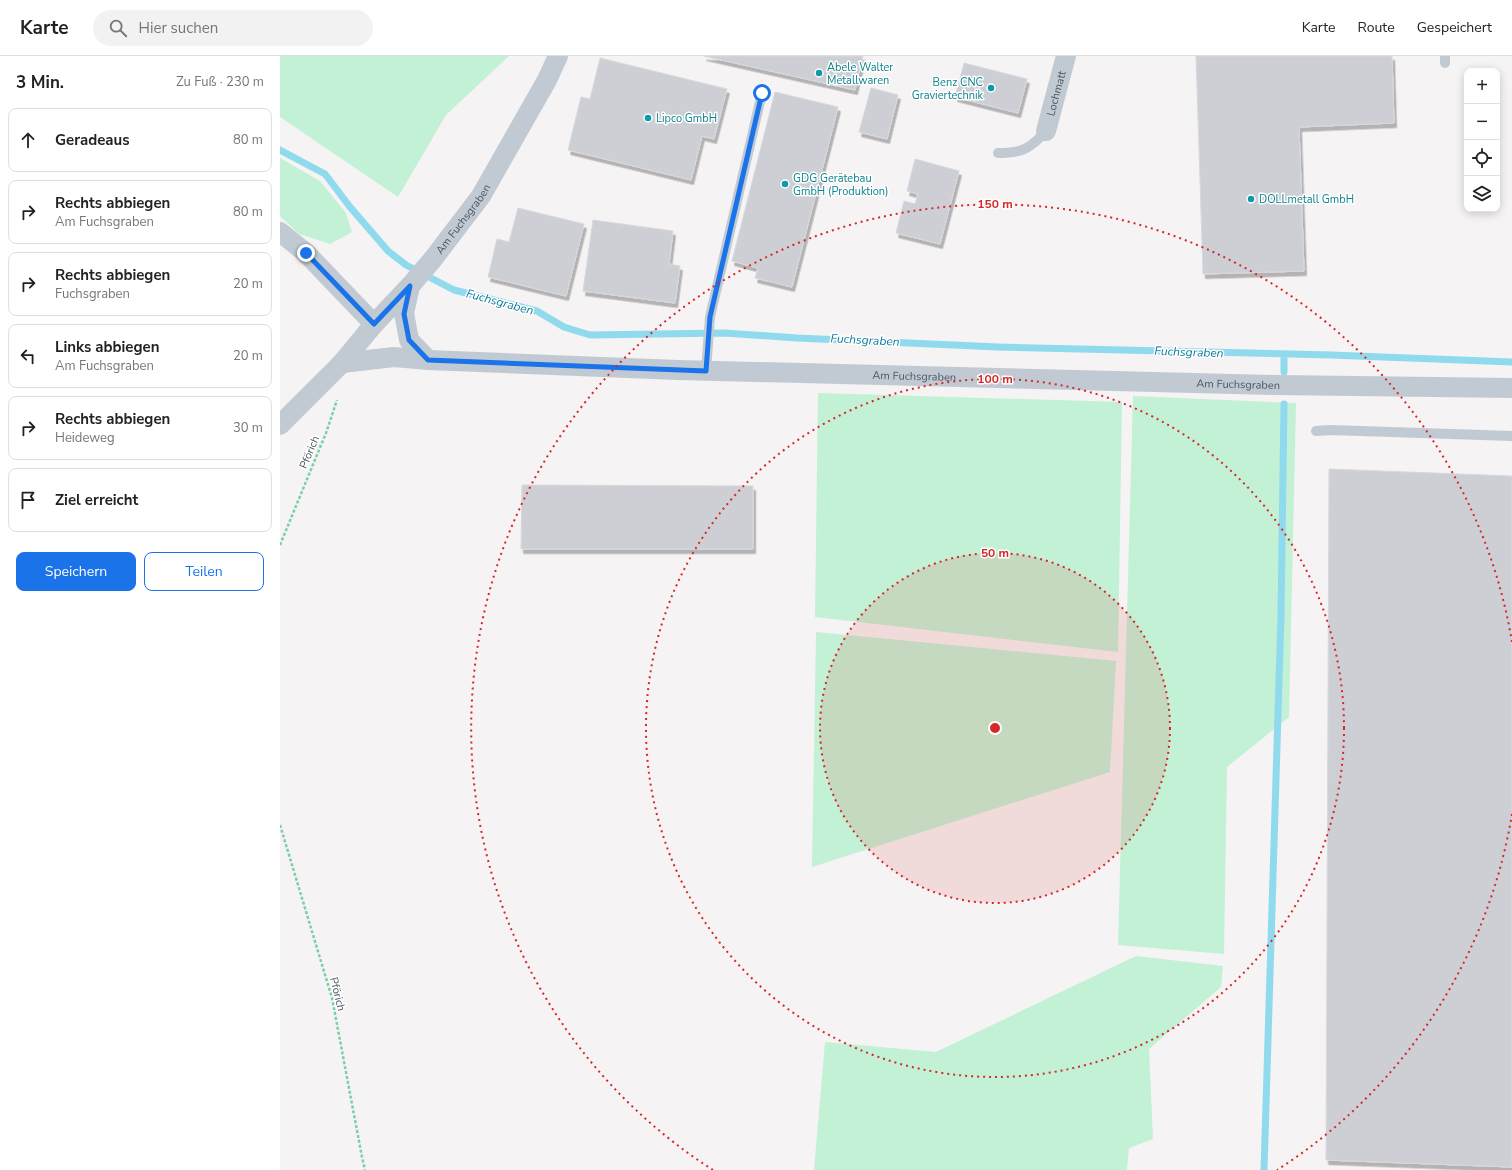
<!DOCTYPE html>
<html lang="de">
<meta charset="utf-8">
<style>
body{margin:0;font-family:"Nunito Sans",sans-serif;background:#f2f2f2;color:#222}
.controls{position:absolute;right:12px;top:12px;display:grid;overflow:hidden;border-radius:8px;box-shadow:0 2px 10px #0003}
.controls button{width:36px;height:36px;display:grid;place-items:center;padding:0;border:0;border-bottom:1px solid #e0e0e0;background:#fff;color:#222;font:20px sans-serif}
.stop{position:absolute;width:12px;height:12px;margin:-9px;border:3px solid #1a73e8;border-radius:50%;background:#fff}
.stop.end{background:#1a73e8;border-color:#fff;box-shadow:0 1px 4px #0008}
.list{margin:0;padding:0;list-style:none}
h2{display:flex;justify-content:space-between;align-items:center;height:52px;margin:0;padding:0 16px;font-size:17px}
h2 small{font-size:13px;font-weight:400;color:#767676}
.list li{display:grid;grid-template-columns:26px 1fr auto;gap:12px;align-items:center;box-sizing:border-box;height:64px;margin:0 8px 8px;padding:0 8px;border:1px solid #e0e0e0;border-radius:8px}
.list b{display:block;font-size:15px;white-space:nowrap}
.list p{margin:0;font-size:13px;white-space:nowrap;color:#767676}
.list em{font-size:13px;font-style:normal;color:#767676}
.actions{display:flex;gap:8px;padding:12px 16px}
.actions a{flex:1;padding:9px 0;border:1px solid #1a73e8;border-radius:8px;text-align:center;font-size:14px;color:#1a73e8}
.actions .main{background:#1a73e8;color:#fff}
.icon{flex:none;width:22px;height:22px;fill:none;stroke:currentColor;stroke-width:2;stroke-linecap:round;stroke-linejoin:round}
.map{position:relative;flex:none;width:1232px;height:1114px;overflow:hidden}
header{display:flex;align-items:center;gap:24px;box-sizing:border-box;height:56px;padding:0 20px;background:#fff;border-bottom:1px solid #e0e0e0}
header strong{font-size:19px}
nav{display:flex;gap:22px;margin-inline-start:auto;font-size:14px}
.search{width:280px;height:36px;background:#f2f2f2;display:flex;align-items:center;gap:10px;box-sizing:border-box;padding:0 14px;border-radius:22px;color:#767676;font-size:15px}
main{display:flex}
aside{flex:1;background:#fff}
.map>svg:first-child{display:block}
.green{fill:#c3f1d5}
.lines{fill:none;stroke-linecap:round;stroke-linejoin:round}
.stream{stroke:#90daee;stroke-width:7}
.building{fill:#cdcfd5;stroke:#d7d9de;filter:url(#shadow)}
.path{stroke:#7ad0a6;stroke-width:2.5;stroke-dasharray:3 2;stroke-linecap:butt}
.service{stroke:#c1cad2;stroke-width:10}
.minor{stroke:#c1cad2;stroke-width:20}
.route{stroke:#1a73e8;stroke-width:5}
.ring{fill:none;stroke:#d62828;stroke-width:2;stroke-dasharray:2 4}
.culture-dot{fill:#0f9aa8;stroke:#fff;stroke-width:1.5}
.labels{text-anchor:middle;stroke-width:3;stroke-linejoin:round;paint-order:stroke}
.culture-label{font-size:11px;fill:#0d838f;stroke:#fff;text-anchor:start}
.street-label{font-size:11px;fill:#4a5661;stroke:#fff}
.water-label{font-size:12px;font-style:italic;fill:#0c7c9b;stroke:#fff}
.centre{fill:#d62828;stroke:#fff;stroke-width:2}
.ring-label{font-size:12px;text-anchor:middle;font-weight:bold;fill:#d62828;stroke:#fff;stroke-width:3;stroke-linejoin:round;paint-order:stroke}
</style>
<header>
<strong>Karte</strong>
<div class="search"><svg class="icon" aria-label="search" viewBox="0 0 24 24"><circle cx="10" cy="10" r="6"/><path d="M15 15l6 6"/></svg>Hier suchen</div>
<nav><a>Karte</a><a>Route</a><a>Gespeichert</a></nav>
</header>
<main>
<aside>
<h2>3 Min.<small>Zu Fuß · 230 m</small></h2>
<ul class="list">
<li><svg class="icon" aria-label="ahead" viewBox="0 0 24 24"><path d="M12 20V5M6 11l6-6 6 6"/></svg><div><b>Geradeaus</b></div><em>80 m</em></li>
<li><svg class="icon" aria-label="right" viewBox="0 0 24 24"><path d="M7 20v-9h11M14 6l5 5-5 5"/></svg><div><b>Rechts abbiegen</b><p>Am Fuchsgraben</p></div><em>80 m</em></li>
<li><svg class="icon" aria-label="right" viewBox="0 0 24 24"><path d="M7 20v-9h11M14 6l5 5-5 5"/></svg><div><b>Rechts abbiegen</b><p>Fuchsgraben</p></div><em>20 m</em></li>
<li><svg class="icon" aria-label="left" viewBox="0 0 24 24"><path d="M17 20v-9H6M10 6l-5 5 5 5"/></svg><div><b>Links abbiegen</b><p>Am Fuchsgraben</p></div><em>20 m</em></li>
<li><svg class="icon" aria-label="right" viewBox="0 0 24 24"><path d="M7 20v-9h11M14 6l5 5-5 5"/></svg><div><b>Rechts abbiegen</b><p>Heideweg</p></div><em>30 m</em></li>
<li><svg class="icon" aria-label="arrive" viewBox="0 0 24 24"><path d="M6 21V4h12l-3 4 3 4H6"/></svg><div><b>Ziel erreicht</b></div></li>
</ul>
<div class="actions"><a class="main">Speichern</a><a>Teilen</a></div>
</aside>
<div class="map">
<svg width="1232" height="1114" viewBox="0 0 1232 1114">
<defs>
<filter id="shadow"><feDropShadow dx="2.5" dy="4.5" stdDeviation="0" flood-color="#0004"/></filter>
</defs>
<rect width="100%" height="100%" fill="#f5f3f3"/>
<path class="green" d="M0,0H229L166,59L118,141L0,61Z
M0,102L40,125L66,157L72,176L50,188L19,178L0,160Z
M538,337L842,346L838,596L535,561Z
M853,340L1016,347L1009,661L947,711L944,898L838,889Z
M536,576L836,605L830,716L532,811Z
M856,900L943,910L941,931L869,993L873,1083L849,1092L847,1114H534L545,986L656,996Z"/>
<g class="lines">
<path class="stream" d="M0,94L45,118L70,151L108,195L126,209L174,234L257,255L284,271L310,279L444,277L517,282L718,291L1051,299L1232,306
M1004,316V298
M984,1114L1001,559L1004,348"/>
</g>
<path class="building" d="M424,0H583L575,34Z
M916,0H1112L1114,67L1019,71L1024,215L923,218Z
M320,2L447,33L434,83L422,80L411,124L288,94L301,41L310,43Z
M684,7L747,23L738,57L675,41Z
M591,32L618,39L607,83L579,76Z
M495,36L558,51L512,231L475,222L478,212L452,205Z
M635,103L679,115L660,188L616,177L624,145L635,148L638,138L627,135Z
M238,152L304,168L286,240L208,221L217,183L229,186Z
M313,164L393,175L389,208L400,210L395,247L303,235Z
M1049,413L1232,420V1111L1046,1104Z
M242,429L473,430V493H241Z"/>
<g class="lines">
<path class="path" d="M0,489L46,377L57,344
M0,769L52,942L82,1101L85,1114"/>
<path class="service" d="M1165,0V7
M718,97C742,97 750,93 766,75
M426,315L430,261L482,37
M1036,375L1050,374L1232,380"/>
<g class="minor">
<path id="s1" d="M766,75L786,0"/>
<path d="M0,176L26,197L94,268"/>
<path d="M130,230L124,257L129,284L148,304"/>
<path id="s2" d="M62,307L114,301L148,304L398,314L996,329L1232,332"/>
<path id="s3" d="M0,369L62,307L94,268L130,230L153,203L201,140L267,24L278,0"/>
</g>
</g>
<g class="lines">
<path class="route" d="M26,197L94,268L130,230L124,258L129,284L148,304L426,315L430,261L482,37"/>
</g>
<circle cx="715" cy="672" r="175" fill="#d62828" fill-opacity=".12"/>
<g class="ring">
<circle cx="715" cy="672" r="175"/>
<circle cx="715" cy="672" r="349"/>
<path d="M1232 758A524 524 0 0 1 997 1114M433 1114A524 524 0 1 1 1232 586"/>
</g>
<g class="culture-dot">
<circle cx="539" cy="17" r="4"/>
<circle cx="711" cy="32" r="4"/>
<circle cx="368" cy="62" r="4"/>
<circle cx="505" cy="128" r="4"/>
<circle cx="971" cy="143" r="4"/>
</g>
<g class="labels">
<g class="culture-label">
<text x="547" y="15">Abele Walter<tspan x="547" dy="13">Metallwaren</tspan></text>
<text x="703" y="30" text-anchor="end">Benz CNC<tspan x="703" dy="13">Graviertechnik</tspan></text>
<text x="376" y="66">Lipco GmbH</text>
<text x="513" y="126">GDG Gerätebau<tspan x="513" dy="13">GmbH (Produktion)</tspan></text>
<text x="979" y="147">DOLLmetall GmbH</text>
</g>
<g class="street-label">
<text dy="4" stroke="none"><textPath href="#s1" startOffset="39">Lochmatt</textPath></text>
<text dy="4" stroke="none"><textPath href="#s3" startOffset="276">Am Fuchsgraben</textPath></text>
<text dy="4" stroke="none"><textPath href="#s2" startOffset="573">Am Fuchsgraben</textPath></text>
<text dy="4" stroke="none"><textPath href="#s2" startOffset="897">Am Fuchsgraben</textPath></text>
<text transform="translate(29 396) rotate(-67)" y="4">Pförich</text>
<text transform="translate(58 938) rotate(76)" y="4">Pförich</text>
</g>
<g class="water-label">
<text transform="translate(220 246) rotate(15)" y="4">Fuchsgraben</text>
<text transform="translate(585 284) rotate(3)" y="4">Fuchsgraben</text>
<text transform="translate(909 296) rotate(2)" y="4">Fuchsgraben</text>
</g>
</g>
<circle cx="715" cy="672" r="6" class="centre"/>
<g class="ring-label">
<text x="715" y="152">150 m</text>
<text x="715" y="327">100 m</text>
<text x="715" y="501">50 m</text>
</g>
</svg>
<div class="controls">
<button>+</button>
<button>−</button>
<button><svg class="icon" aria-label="locate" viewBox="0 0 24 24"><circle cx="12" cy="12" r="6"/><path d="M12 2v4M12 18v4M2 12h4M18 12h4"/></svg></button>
<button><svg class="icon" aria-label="layers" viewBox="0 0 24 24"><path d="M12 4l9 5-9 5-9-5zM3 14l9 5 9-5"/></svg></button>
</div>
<div class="stop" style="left:482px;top:37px"></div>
<div class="stop end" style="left:26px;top:197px"></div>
</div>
</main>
